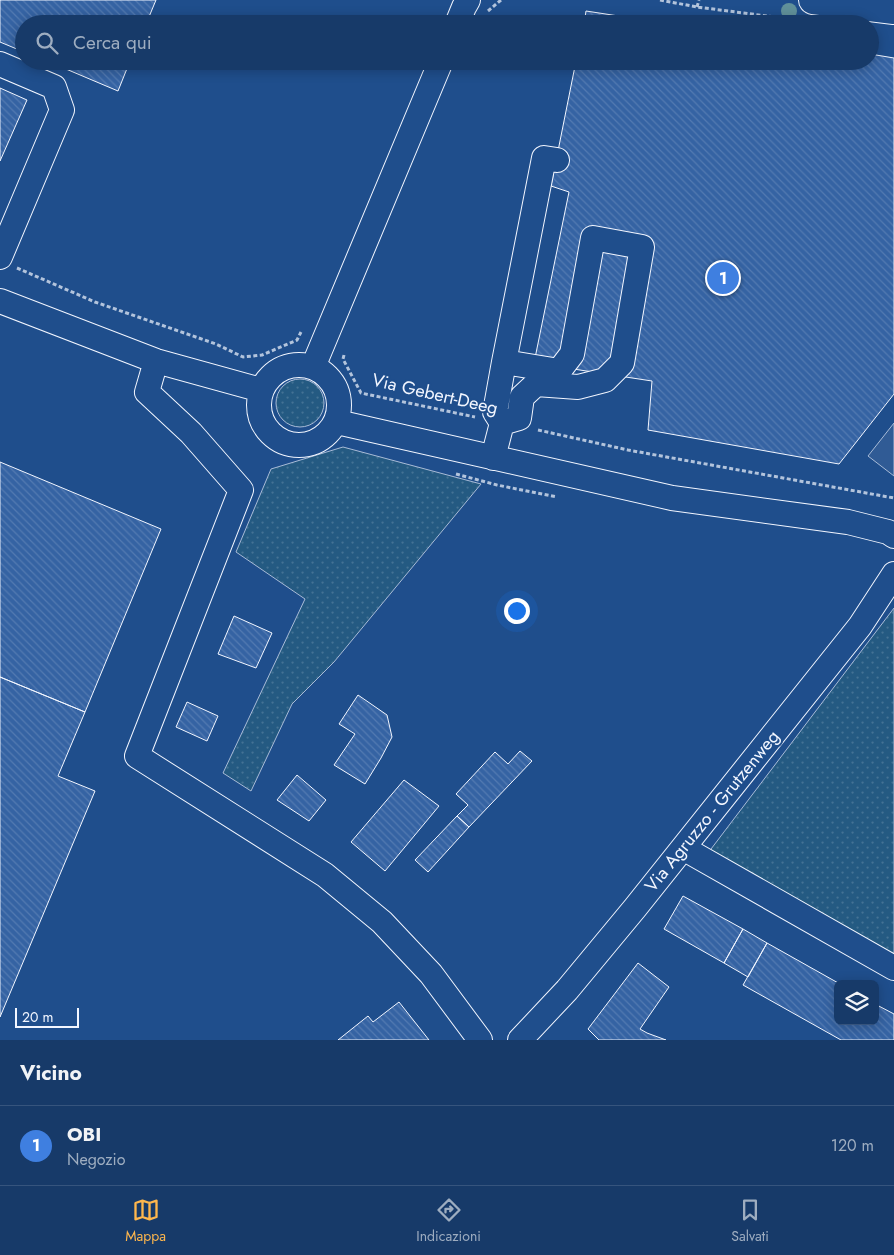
<!DOCTYPE html>
<html lang="it">
<style>
body{margin:0;font-family:Jost,sans-serif;background:#244571;color:#f1f3f6}
.controls{position:absolute;right:15px;bottom:15px;display:grid;overflow:hidden;border-radius:8px;box-shadow:0 2px 12px #0003}
.controls button{width:45px;height:45px;display:grid;place-items:center;padding:0;border:0;border-bottom:1px solid #36547d;background:#173a69;color:#f1f3f6;font:25px sans-serif}
.scale{position:absolute;left:15px;bottom:12px;width:64px;box-sizing:border-box;padding-left:5px;border:2px solid #f2f6ff;border-top:0;font-size:14px;line-height:18px;white-space:nowrap;color:#f2f6ff;-webkit-text-stroke:4px #1f4e8c;paint-order:stroke}
.you{position:absolute;left:516px;top:610px;width:18px;height:18px;margin:-12px;border:4px solid #fff;border-radius:50%;background:#1a73e8;box-shadow:0 0 0 8px #1a73e833}
.badge{display:grid;place-items:center;width:32px;height:32px;border-radius:50%;background:#ffb74d;color:#fff;font-size:16px;font-weight:700}
.pin{position:absolute;translate:-50% -50%;border:2px solid #fff;box-shadow:0 1px 5px #0006}
.list{margin:0;padding:0;list-style:none}
h2{display:flex;justify-content:space-between;align-items:center;height:65px;margin:0;padding:0 20px;font-size:21px}
h2 small{font-size:16px;font-weight:400;color:#9eadc0}
.list li{display:grid;grid-template-columns:32px 1fr auto;gap:15px;align-items:center;box-sizing:border-box;height:80px;padding:0 20px;border-top:1px solid #36547d}
.list b{display:block;font-size:19px;white-space:nowrap}
.list p{margin:0;font-size:16px;white-space:nowrap;color:#9eadc0}
.list em{font-size:16px;font-style:normal;color:#9eadc0}
.icon{flex:none;width:28px;height:28px;fill:none;stroke:currentColor;stroke-width:2;stroke-linecap:round;stroke-linejoin:round}
.map{position:relative;flex:none;width:894px;height:1040px;overflow:hidden}
.search{position:absolute;background:#173a69;box-shadow:0 2px 12px #0003;left:15px;right:15px;top:15px;height:55px;display:flex;align-items:center;gap:12px;box-sizing:border-box;padding:0 18px;border-radius:28px;color:#9eadc0;font-size:19px}
.sheet{height:145px;background:#173a69}
nav{display:flex;justify-content:space-around;align-items:center;box-sizing:border-box;height:70px;border-top:1px solid #36547d;background:#173a69;font-size:14px;color:#9eadc0}
nav a{display:grid;justify-items:center;gap:2px}
nav .on{color:#ffb74d}
.map>svg:first-child{display:block}
.grass{fill:url(#grass-dots);stroke:#a8bbd7}
.parking{fill:#305b95;stroke:#a8bbd7}
.building{fill:url(#building-back-hatch);stroke:#f2f6ff}
.lines{fill:none;stroke-linecap:round;stroke-linejoin:round}
.minor-casing{stroke:#f2f6ff;stroke-width:26}
.major-casing{stroke:#f2f6ff;stroke-width:30}
.path{stroke:#b3c4dc;stroke-width:3;stroke-dasharray:4 2.5;stroke-linecap:butt}
.minor{stroke:#1f4e8c;stroke-width:24}
.major{stroke:#1f4e8c;stroke-width:28}
.tree{fill:#61919a}
.labels{text-anchor:middle;stroke-width:4;stroke-linejoin:round;paint-order:stroke}
.street-label{font-size:18px;fill:#f2f6ff;stroke:#1f4e8c}
</style>
<div class="map">
<svg width="894" height="1040" viewBox="0 0 894 1040">
<defs>
<pattern id="grass-dots" width="8" height="8" patternUnits="userSpaceOnUse" patternTransform="scale(1.25)"><rect width="8" height="8" fill="#245a82"/><path d="M2 2h.1M6 6h.1" fill="none" stroke="#447295" stroke-width="1.8" stroke-linecap="round"/></pattern>
<pattern id="building-back-hatch" width="6" height="6" patternUnits="userSpaceOnUse" patternTransform="scale(1.25)"><rect width="6" height="6" fill="#3563a3"/><path d="M-1 5l2 2M0 0l6 6M5-1l2 2" fill="none" stroke="#537ab1"/></pattern>
</defs>
<rect width="100%" height="100%" fill="#1f4e8c"/>
<path class="grass" d="M276 403a24 24 0 1 1 48 0a24 24 0 1 1-48 0Z
M343,447L481,484L334,662L292,704L251,791L223,773L305,599L236,552L271,469Z
M894,608V959L708,853Z"/>
<path class="parking" d="M894,423V476L868,456Z"/>
<path class="building" d="M0,0H156L146,24H24V52L0,42Z
M586,11L671,24H584Z
M870,54L894,58V394L839,464L648,430L652,381L534,363L569,192L551,186L576,61H870Z
M47,61H130L118,91Z
M0,88L27,100L0,161Z
M0,462L161,529L85,712L0,677Z
M234,616L272,633L256,668L218,654Z
M0,677L85,712L58,776L95,791L0,1017Z
M358,695L387,715L392,737L381,758L365,784L334,765L355,734L339,724Z
M187,702L218,716L207,741L176,727Z
M520,751L532,761L469,827L457,816L468,805L456,794L495,752L508,764Z
M297,775L326,800L309,821L277,800Z
M404,780L439,806L385,871L351,842Z
M457,816L469,827L428,872L415,860Z
M683,896L743,929L724,963L664,929Z
M743,929L767,943L748,977L724,963Z
M767,943L840,984H838V1021H875V1004L894,1014V1040H841L743,985Z
M638,963L669,987L640,1029L647,1033L666,1040H599L588,1029Z
M399,1002L429,1040H338L368,1016L373,1022Z"/>
<g class="lines">
<defs>
<path id="minor" d="M457,24L464,7L468,0
M0,64L54,87L62,110L0,257
M0,301L156,361L261,390
M156,361L147,392L191,433L241,490L137,756L325,875L382,922L431,974L480,1040
M259 405a40 40 0 1 1 80 0a40 40 0 1 1-80 0Z
M313,367L441,61
M337,422L672,498L848,522L888,532L894,536
M502,423L519,418L522,397L536,384L578,387L605,380L622,363L642,247L593,238L572,354L559,371L504,362
M493,458L502,423L495,412L504,362L544,158L557,160
M683,848L894,968
M520,1040L567,990L635,908L860,626L894,574"/>
<path id="major" d="M813,0L894,10"/>
</defs>
<use href="#minor" class="minor-casing"/>
<use href="#major" class="major-casing"/>
<path class="path" d="M660,0L697,7L798,20
M697,7L699,0
M488,11L501,0
M17,268L95,302L216,344L243,357L262,355L297,340L301,332
M344,355L343,359L361,393L475,417
M538,430L628,450L894,498
M456,474L497,485L557,497"/>
<use href="#minor" class="minor"/>
<use href="#major" class="major"/>
</g>
<circle class="tree" cx="789" cy="11" r="8"/>
<g class="labels">
<g class="street-label">
<text transform="translate(435 394) rotate(13)" y="6">Via Gebert-Deeg</text>
<text transform="translate(712 811) rotate(-51)" y="6">Via Agruzzo - Grutzenweg</text>
</g>
</g>
</svg>
<div class="controls">
<button><svg class="icon" aria-label="layers" viewBox="0 0 24 24"><path d="M12 4l9 5-9 5-9-5zM3 14l9 5 9-5"/></svg></button>
</div>
<div class="scale">20 m</div>
<div class="you"></div>
<div class="pin badge" style="left:723px;top:278px;background:#3f7fe0">1</div>
<div class="search"><svg class="icon" aria-label="search" viewBox="0 0 24 24"><circle cx="10" cy="10" r="6"/><path d="M15 15l6 6"/></svg>Cerca qui</div>
</div>
<section class="sheet">
<h2>Vicino<small></small></h2>
<ul class="list">
<li><span class="badge" style="background:#3f7fe0">1</span><div><b>OBI</b><p>Negozio</p></div><em>120 m</em></li>
</ul>
</section>
<nav>
<a class="on"><svg class="icon" aria-label="map" viewBox="0 0 24 24"><path d="M3 6l6-2 6 2 6-2v14l-6 2-6-2-6 2zM9 4v14M15 6v14"/></svg>Mappa</a>
<a><svg class="icon" aria-label="directions" viewBox="0 0 24 24"><path d="M12 3l9 9-9 9-9-9zM9 14v-3h6M13 9l2 2-2 2"/></svg>Indicazioni</a>
<a><svg class="icon" aria-label="saved" viewBox="0 0 24 24"><path d="M7 4h10v16l-5-4-5 4z"/></svg>Salvati</a>
</nav>
